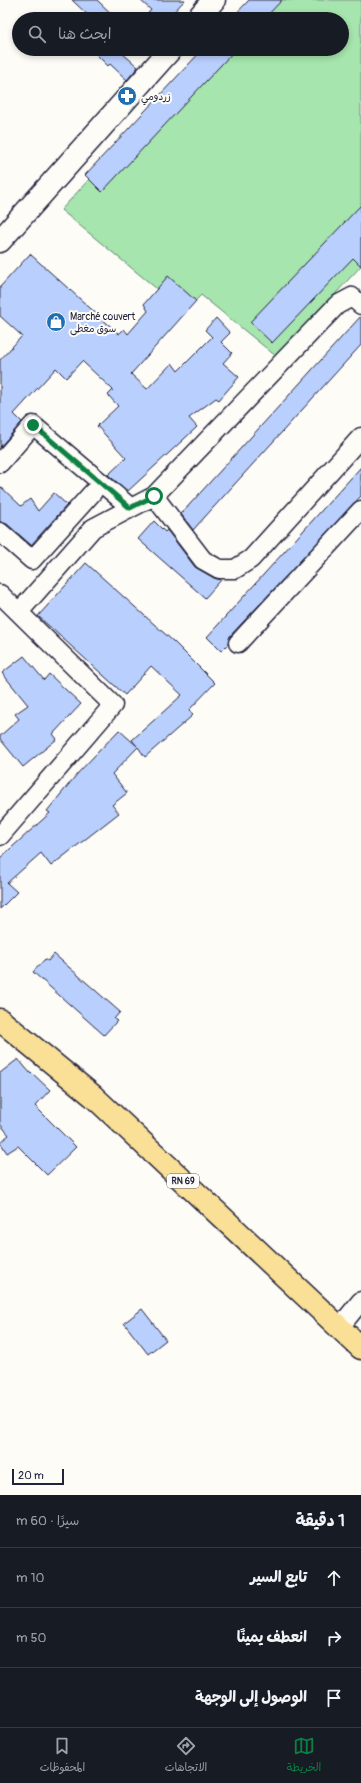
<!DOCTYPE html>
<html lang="ar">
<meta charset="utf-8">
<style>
body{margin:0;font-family:Pangolin,"Playpen Sans Arabic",sans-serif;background:#242831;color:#f1f3f6;direction:rtl}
.scale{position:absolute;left:12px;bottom:10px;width:52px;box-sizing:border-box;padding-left:4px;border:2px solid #22223b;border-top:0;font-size:11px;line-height:14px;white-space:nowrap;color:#22223b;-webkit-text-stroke:3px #fdfcf7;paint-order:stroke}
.stop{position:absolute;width:12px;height:12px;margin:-9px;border:3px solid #0b8043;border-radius:50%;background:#fff}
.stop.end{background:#0b8043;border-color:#fff;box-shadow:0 1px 4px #0008}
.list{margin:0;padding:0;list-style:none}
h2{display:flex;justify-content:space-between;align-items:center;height:52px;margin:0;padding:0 16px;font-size:17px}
h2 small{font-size:13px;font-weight:400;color:#9ea1a6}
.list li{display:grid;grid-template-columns:26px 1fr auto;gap:12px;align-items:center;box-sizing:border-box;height:60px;padding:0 16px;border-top:1px solid #363941}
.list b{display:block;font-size:15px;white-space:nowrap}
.list em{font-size:13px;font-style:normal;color:#9ea1a6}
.icon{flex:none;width:22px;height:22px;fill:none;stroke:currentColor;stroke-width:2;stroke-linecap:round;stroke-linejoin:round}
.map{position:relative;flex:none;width:361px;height:1495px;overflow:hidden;direction:ltr}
.search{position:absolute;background:#171b24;box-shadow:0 2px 6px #0003;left:12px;right:12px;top:12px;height:44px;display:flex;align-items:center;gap:10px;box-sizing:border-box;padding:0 14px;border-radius:22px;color:#9ea1a6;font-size:15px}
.sheet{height:232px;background:#171b24}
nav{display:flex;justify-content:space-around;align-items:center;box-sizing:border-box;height:56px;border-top:1px solid #363941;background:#171b24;font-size:11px;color:#9ea1a6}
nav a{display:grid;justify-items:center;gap:2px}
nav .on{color:#0b8043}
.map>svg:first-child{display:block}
.green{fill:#a6e5ad;stroke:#648474}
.building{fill:#b9cffe;stroke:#22223b}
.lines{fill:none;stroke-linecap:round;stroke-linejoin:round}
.minor-casing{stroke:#22223b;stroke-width:21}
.secondary-casing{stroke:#22223b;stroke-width:25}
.primary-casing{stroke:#22223b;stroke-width:25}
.minor{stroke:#fdfcf7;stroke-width:18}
.secondary{stroke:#fdfcf7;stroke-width:22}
.primary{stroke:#fadf96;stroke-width:22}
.route{stroke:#0b8043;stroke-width:5}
.labels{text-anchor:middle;stroke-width:4;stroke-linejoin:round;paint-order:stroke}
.shield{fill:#fdfcf7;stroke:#646373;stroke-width:1}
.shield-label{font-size:9px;font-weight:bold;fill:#22223b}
.poi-label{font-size:10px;fill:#22223b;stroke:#fdfcf7;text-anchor:start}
</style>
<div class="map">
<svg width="361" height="1495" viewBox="0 0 361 1495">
<rect width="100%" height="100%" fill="#fdfcf7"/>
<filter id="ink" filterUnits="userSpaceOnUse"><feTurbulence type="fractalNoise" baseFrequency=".025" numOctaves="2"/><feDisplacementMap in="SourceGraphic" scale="8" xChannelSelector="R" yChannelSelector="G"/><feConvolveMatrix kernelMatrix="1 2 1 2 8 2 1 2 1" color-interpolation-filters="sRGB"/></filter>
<g filter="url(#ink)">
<path class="green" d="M253,0H361V266L277,357L201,295L185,312L61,210L208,49H342V19H235Z"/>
<path class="building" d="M72,0H97L117,19H92Z
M140,0H185L167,19H143L151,10Z
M249,0H282L264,19H231Z
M91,49H124L121,52L138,67L127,80L110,64L108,66Z
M203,49H236L102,192L85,175Z
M361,205V266L353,258L272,343L250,322Z
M30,254L119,334L124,329L128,334L148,311L144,304L168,276L196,301L131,374L147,389L172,363L178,371L212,337L205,330L216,318L230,333L221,342L232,353L223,363L239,377L219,400L216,398L189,418L197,427L128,491L108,475L126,458L97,426L118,406L108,395L113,390L82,361L66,378L56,368L14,414L22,422L0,447V360L22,336L0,316V287Z
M361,316V345L193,530L181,514Z
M361,467V496L230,636L228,644L221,651L207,637Z
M0,486L21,506L30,499L38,511L54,493L67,505L31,545L7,524L0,522Z
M154,521L165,532L167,530L195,567L214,578L221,580L205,598L138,539Z
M86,563L174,642L215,683L189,710L193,715L145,757L138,747L112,774L127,793L112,805L119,813L51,866L41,853L7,883L17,892L0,909V858L50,813L47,811L78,773L119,730L137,746L132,740L182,695L151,666L125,695L38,616Z
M24,656L44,680L49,674L81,704L53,734L57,739L23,767L0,739V736L19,719L15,714L28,705L2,673Z
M54,954L120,1012L114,1019L117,1021L104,1035L33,972L45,959L48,961Z
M18,1059L31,1074L32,1073L50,1090L35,1106L76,1147L47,1175L18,1146L7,1153L0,1142L9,1135L0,1124V1073Z
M142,1309L166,1340L148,1354L124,1323Z"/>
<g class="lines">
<defs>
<path id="minor" d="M0,463L33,425L130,507
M154,496L203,560L219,569H235L251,559L361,437
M0,532L32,560L93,492
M0,594L113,705L0,836
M19,612L93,528L154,496L337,305L352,297L361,305
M238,643L361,510
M339,1328L361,1301"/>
<path id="secondary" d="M197,19L214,0
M0,241L171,49"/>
<path id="primary" d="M0,1020L93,1096L361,1348"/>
</defs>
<use href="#minor" class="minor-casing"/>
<use href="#secondary" class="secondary-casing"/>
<use href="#primary" class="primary-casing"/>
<use href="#minor" class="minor"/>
<use href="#secondary" class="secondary"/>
<use href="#primary" class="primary"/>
</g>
</g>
<g class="lines" filter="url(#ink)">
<path class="route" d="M33,425L130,508L154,496"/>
</g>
<defs>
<symbol id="pharmacy-disc" viewBox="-11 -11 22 22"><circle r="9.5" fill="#1f6fb2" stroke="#fdfcf7"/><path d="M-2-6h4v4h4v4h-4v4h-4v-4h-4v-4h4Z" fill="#fff"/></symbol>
<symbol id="shop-disc" viewBox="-11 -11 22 22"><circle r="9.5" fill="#1f6fb2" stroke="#fdfcf7"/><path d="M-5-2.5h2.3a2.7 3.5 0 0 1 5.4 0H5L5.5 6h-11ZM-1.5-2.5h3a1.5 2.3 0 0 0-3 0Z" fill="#fff"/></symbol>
</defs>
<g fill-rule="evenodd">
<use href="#pharmacy-disc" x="116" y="85" width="22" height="22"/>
<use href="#shop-disc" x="45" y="311" width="22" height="22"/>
</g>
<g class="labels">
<rect class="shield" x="167" y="1174" width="32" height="14" rx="3"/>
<g class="shield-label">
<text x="183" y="1184">RN 69</text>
</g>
<g class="poi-label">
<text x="141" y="100">زردومي</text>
<text x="70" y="320">Marché couvert<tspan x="70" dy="12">سوق مغطى</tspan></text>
</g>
</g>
</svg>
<div class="scale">20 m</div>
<div class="stop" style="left:154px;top:496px"></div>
<div class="stop end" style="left:33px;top:425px"></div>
<div class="search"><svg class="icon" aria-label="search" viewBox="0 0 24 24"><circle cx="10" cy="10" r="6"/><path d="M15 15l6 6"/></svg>ابحث هنا</div>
</div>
<section class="sheet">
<h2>1 دقيقة<small>سيرًا · 60 m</small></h2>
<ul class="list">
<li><svg class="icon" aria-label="ahead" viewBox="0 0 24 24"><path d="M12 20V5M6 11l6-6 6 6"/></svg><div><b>تابع السير</b></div><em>10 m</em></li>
<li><svg class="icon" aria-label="right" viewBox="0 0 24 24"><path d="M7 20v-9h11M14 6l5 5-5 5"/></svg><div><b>انعطف يمينًا</b></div><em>50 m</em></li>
<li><svg class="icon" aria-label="arrive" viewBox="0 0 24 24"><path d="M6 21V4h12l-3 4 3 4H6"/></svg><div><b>الوصول إلى الوجهة</b></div></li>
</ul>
</section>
<nav>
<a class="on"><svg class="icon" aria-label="map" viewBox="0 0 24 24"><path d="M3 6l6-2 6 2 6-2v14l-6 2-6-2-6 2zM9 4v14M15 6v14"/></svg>الخريطة</a>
<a><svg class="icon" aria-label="directions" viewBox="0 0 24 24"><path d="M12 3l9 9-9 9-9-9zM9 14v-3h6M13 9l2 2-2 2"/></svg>الاتجاهات</a>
<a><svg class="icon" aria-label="saved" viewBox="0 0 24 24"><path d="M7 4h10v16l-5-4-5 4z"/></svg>المحفوظات</a>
</nav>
